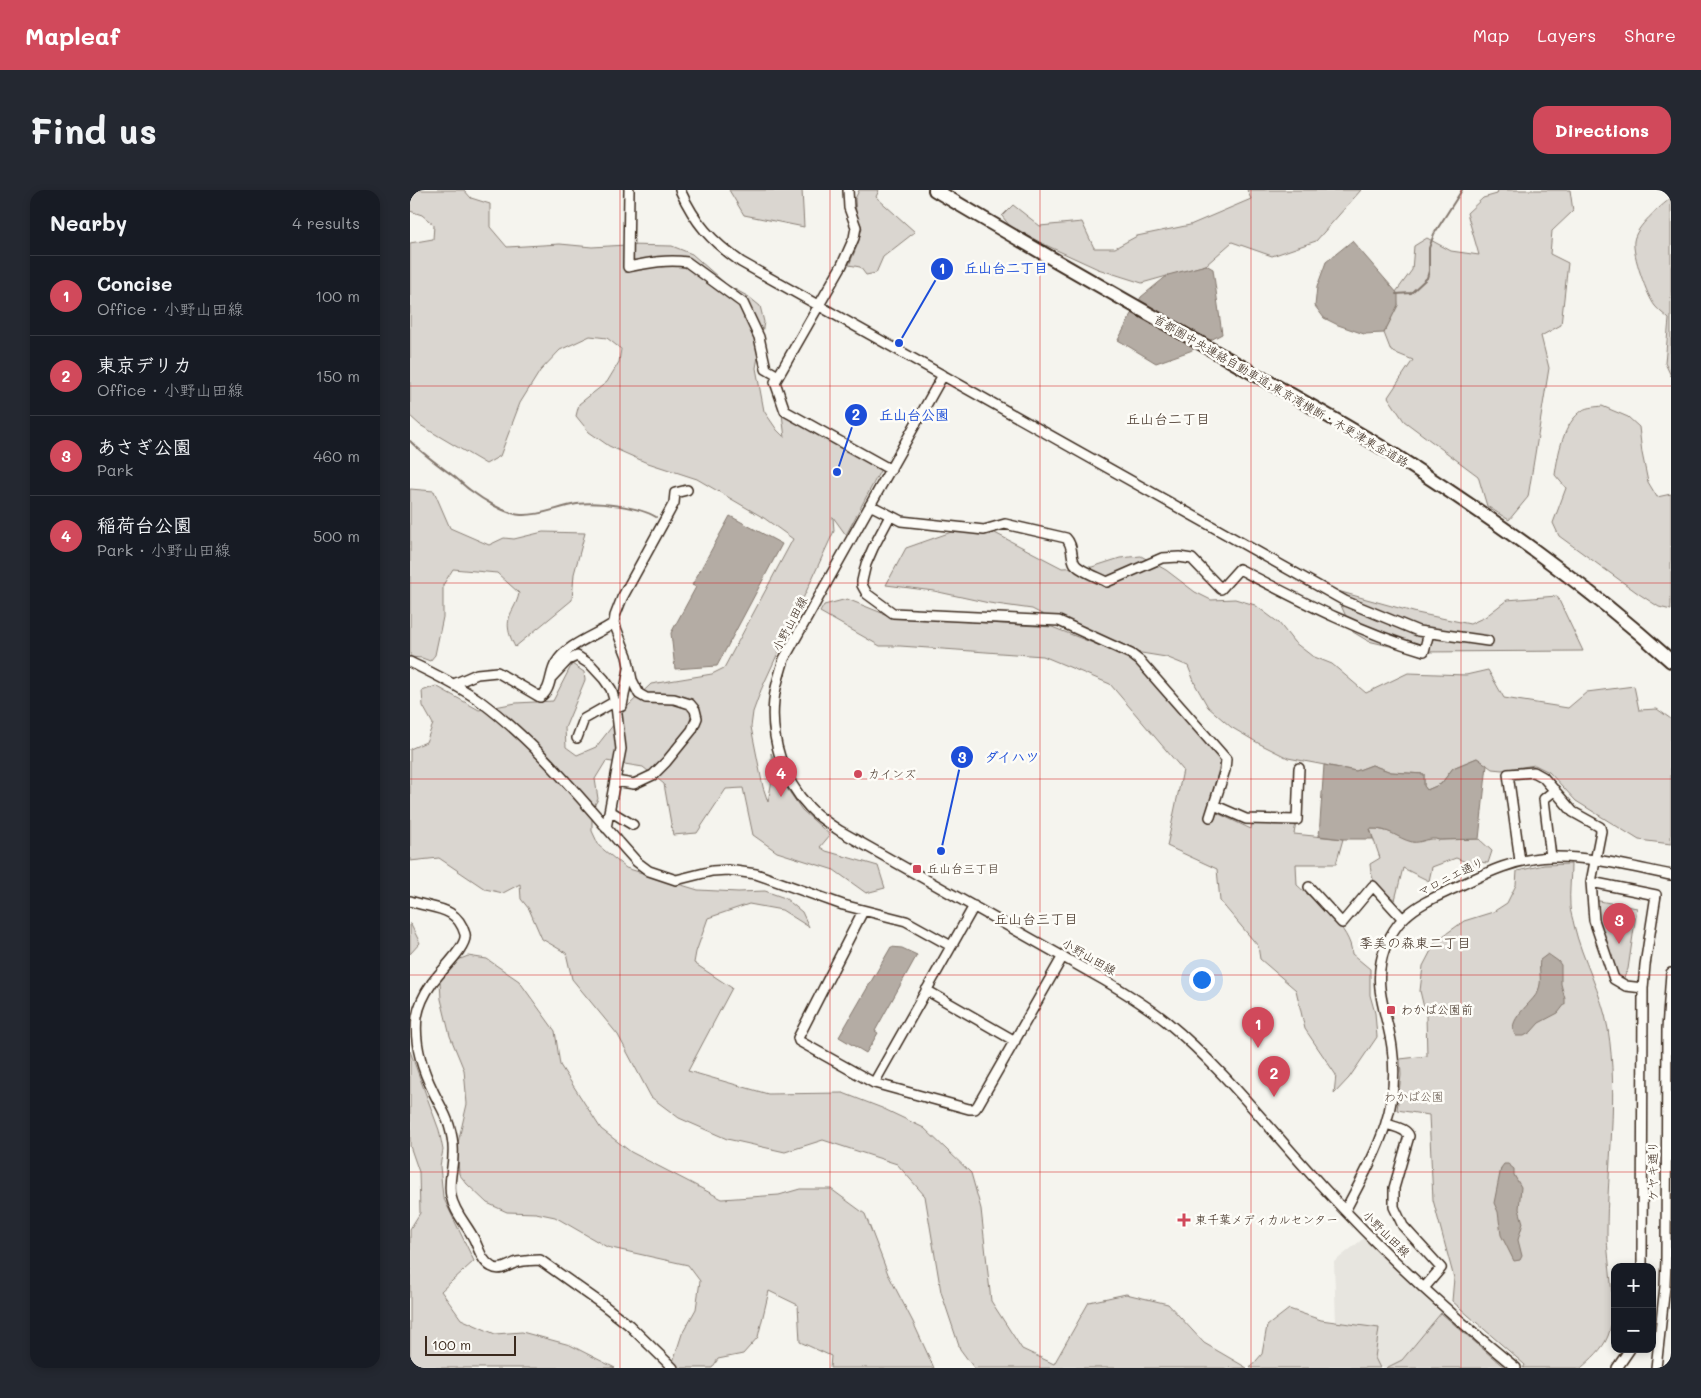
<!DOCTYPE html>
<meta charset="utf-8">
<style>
body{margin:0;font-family:Mali,"Klee One",sans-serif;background:#242831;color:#f1f3f6}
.controls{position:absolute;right:15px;bottom:15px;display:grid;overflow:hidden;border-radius:10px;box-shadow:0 2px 8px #0003}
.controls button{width:45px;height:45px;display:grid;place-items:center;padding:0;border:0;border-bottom:1px solid #363941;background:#171b24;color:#f1f3f6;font:25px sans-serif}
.scale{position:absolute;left:15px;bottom:12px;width:91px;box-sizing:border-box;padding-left:5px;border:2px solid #3b2a1e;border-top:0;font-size:14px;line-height:18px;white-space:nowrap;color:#3b2a1e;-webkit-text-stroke:4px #fdfcf7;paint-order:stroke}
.you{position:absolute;left:791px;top:789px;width:18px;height:18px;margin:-12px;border:4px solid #fff;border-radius:50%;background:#1a73e8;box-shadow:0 0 0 8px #1a73e833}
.badge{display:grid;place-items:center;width:32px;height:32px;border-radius:50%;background:#d1495b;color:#fff;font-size:16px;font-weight:700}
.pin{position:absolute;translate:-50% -41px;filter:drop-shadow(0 1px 2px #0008)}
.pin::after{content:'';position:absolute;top:26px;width:18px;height:15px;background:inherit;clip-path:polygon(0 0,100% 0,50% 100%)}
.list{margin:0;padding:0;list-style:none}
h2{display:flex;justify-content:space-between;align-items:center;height:65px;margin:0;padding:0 20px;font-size:21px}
h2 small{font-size:16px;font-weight:400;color:#9ea1a6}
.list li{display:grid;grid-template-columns:32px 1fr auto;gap:15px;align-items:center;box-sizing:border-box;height:80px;padding:0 20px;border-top:1px solid #363941}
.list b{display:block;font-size:19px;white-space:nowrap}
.list p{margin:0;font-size:16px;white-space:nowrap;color:#9ea1a6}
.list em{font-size:16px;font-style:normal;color:#9ea1a6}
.map{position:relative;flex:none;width:1261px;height:1178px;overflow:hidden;border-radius:15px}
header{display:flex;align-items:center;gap:30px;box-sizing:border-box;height:70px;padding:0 25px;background:#d1495b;color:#fff}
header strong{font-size:24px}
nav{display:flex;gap:28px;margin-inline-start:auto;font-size:18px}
.intro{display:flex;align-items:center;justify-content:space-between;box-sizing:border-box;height:120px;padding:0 30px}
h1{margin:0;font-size:35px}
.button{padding:12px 22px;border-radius:15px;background:#d1495b;color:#fff;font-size:18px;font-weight:700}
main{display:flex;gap:30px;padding:0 30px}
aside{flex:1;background:#171b24;border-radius:15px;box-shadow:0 2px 8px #0003}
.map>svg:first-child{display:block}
.built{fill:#e7e5df}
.green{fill:#dad6d0;stroke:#8a8077}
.water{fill:#b4aca4;stroke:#84786e}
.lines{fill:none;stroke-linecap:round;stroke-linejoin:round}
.stream{stroke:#84786e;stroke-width:2}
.minor-casing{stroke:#3b2a1e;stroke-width:12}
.highway-casing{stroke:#3b2a1e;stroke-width:16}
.minor{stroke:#fdfcf7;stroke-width:9}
.highway{stroke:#fdfcf7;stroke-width:12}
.grid{fill:none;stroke:#d62828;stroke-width:1;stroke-opacity:0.55}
.poi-dot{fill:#d1495b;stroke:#fdfcf7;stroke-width:2}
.labels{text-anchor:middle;stroke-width:5;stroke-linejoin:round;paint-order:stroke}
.street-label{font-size:12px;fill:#3b2a1e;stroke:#fdfcf7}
.poi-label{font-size:12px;fill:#3b2a1e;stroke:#fdfcf7;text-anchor:start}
.park-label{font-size:12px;fill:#63554a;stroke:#fdfcf7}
.neighbourhood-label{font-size:14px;fill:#3b2a1e;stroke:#fdfcf7}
.leader{fill:none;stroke:#1d4ed8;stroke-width:2}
.callout-dot{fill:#1d4ed8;stroke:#fdfcf7;stroke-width:2}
.mark-label{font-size:15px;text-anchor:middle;font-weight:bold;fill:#fff}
.callout-label{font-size:14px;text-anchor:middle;font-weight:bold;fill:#1d4ed8;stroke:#fdfcf7;stroke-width:5;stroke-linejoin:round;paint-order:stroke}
</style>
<header>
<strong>Mapleaf</strong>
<nav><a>Map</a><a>Layers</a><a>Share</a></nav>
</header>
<div class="intro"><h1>Find us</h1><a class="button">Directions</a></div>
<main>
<aside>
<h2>Nearby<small>4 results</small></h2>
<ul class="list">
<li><span class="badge">1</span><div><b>Concise</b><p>Office · 小野山田線</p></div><em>100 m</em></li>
<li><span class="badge">2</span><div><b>東京デリカ</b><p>Office · 小野山田線</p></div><em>150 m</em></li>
<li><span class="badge">3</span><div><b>あさぎ公園</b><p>Park</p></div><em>460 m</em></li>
<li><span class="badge">4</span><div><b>稲荷台公園</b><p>Park · 小野山田線</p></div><em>500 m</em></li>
</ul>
</aside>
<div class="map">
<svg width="1261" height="1178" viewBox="0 0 1261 1178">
<rect width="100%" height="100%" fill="#f5f4ee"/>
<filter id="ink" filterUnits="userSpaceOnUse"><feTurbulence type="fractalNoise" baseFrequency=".02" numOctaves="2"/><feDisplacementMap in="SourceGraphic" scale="10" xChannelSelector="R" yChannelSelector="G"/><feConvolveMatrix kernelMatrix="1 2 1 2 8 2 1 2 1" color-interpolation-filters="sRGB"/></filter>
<g filter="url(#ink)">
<path class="built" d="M954,1048L1031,1123L992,1170L976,1178H970L965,1168L938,1134L926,1133L924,1072Z"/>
<path class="green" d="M0,0H54L61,8L80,14V37L97,57L150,54L182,57L217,55L262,56L282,64L317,95L339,107L350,116L354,132L346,178L354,221L367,240L375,248L372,224L471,279L436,345L423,327L424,341L351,500L343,522L341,537L353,597L358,612L362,590L361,563L376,597L392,620L420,645L410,657L416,661L468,676L475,698L456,703L424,680L367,662L343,645L333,598L316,599L287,643L263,645L254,594L233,577L196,571L185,589L188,609L182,620V641L189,656L216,678L288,700L328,702L355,701L375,708L392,722L399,737L372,720L339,714L298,728L286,762L284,773L322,798L278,881L358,904L433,903L472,918L514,938L561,983L571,1019L581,1111L612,1159L644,1174L679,1112L716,1104L758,1114L794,1153L837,1178H564L550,1159L531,1102L515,1006L487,974L413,950L375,962L317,949L269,928L241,907L208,845L162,789L156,763L132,749L119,719L111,709L110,694L93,703L75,699L29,668L0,671V559L16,552L23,534L13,516L12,501L26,496L69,520L106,513L143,511L162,474L174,482L175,490L155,538L156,557L167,565L186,557L218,516L241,494L302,484L314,478L383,349L354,328L287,289L235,272L199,256L179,242L166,226L169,214L197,192L209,172L211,159L197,148L180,146L150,160L130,181L110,213L90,266L76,274L10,235L0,226V53L23,49L24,35L12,25L0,21Z
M319,0H392L394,37L334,25Z
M449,0H469L466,7L505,42L473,67L466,83L456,85L450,77L439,75L447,56L452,38L446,23L445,9Z
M837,0H951L906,51L862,66L822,52L796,75L732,93L688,79L603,40L592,26L603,15L630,36L672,32L684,58H705L727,46L780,35L841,9Z
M1088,0H1160L1163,21L1142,41L1140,64L1158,73L1151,135L1131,146L1139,178L1118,307L1099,330L1077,316L1068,286L994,231L978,207L1003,170L981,161L974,143L988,115L986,102L1002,80L1004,56L1017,48L1041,61L1069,65L1057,23L1073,8L1087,4Z
M1261,8V186L1255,173L1259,129C1255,125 1249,121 1245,116C1237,106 1222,64 1224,51C1226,36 1250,17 1261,8Z
M1192,216L1218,227L1229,237L1232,263L1238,292L1247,307L1261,304V420L1249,417L1229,404L1149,346L1143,333L1156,298L1145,285C1148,264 1153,233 1173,220C1177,217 1186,217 1192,216Z
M0,299L24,301L40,338L79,355L94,348L104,349L133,342L175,343L164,384L162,410L105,457C98,443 95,433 103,419C106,413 108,409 109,403L87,383L43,379L33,395V427L25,465L20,471L12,468L0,467Z
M547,340L581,341L652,378L682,377L710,368L731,366L756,380L785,402L801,410L825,409L845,415L869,433L884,452L902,466L922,474L956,503L998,483L1056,485L1078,480L1094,508L1158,518L1177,502L1224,496L1229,520L1247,519L1261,529V654L1229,650L1166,611L1139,582L1125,575L1092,580L1082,579L1067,568L1043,578L1031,594L1017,600L1014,596V584L981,582L962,575L946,581L878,568L848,553L821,537L798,517L786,496L778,476L756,467L725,462L651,434L622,419L579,413L524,401L476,395L496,358Z
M924,400L1007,423L1060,434L1075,427L1097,410L1147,406L1173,461L1005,462L958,451L943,442Z
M437,409L482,427L642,437L716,466L727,474L811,571L796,627L803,631L807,623L841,639L842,632L886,633L884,644L933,649L926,674H886L887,695C906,713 941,737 942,764L960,779V805L965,823L967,847L939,888L924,904L926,885L895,839L886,800L850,769L848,756L810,711L807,679L757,656L773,580L700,494L633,466L490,456H470L410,422L414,415Z
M960,639H967L980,642L1003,652L1024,648L1029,650L1069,649L1082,661L1078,673L1068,672L1063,675L1046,668L1022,677L1019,691L993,678L985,710C968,698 962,695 960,674L970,668Z
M1161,674C1161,688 1159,702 1160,716C1160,722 1163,729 1164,735C1172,770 1192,803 1198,839C1209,907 1197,976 1197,1044C1197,1072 1208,1121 1198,1146C1193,1159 1181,1169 1171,1178H1113L1115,1175L1042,1111L1044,1088L1023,1010L1019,925L987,920L991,885L990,869L1017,866L1016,826L1010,801L1013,776L1026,751L1054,731L1083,722L1097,713L1106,695L1107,681L1134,675Z
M1184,710L1227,718L1218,779L1212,792C1201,783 1187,726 1184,710Z
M0,733L10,753L0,764Z
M58,766L77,769L109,791L145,841L150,875L191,939L221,962L312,1009L369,1005L390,999H421L455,1024L478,1084L503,1132L524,1178H420L421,1166L390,1152L388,1115L359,1101L348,1147L333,1164L308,1169L302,1178H261L272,1144L286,1119L290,1091L278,1075L197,1057L145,1027L126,1023L97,1022L77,1013L57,994L49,984L47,957L57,914L54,880L40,846L31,809L30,792L43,772Z
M0,861L29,940L33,960L30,976L33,1007L64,1071L31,1101L51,1129L85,1144L112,1142L160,1155L205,1178H0V1039L10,1023L9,982L0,956Z
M879,1119L911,1130L969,1138L965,1168L970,1178H840L852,1164L857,1136Z
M1031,1123L1095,1178H976L992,1170Z"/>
<path class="water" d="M942,51L988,104V115L974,143L954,144L928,135L914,128L905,116L907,97L916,72Z
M796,75L803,79L812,144L780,161L746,173L708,150L731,107L758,85Z
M320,326L372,354L307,476L265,479L261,443L286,397L282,395Z
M1067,568L1077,575L1069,649L1029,650C1020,646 1011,654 1002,652C986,648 980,638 960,639L963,649H933L909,646L914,575L946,581L962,575L981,582L1014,584V596L1017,600L1031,594L1043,578Z
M481,757L492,758L507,765L465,841L468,843L456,863L429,847Z
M1138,764L1148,771L1151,775V794L1155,809V814L1148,823L1129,833L1121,842L1114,846H1106C1094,831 1123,813 1128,801C1133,790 1128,780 1130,770Z
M1094,974H1098L1104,979V985L1111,997L1109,1019L1113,1033L1108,1050L1112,1066L1110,1070L1104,1071L1091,1045L1088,1022L1084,1013L1091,978Z"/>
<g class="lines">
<path class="stream" d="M986,104L1001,103L1017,88L1019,81V58L1024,44L1052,0
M0,251C13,264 27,274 42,285C48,289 53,295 60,300C72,309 95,324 111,325C131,326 148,317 167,314C187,311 230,317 246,327"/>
<defs>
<path id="minor" d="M219,0L218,77C238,73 257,69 277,72L333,113L349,147L356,179L368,186
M270,0C285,33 301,51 331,72L935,411L1008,441L1078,451
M438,0L439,18L446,37L444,48L432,75L365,192L375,221L481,280
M533,185L374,469C370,483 365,497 364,510C360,548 373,590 399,617C408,627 419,634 430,641L694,790C716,803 737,816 757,832C814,879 860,940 910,994C970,1060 1037,1122 1106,1178
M460,315L491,331L574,340L595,334L656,348C664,356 660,366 665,374C670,381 690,388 697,392L752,368L769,367L782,369L811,399L829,379C889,410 949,442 1014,461L1019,443
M480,326L463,358L456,374L452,391V395L457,404L483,423L649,431L721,464L730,471L816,569L815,580L800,627
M0,472C24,484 48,495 70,511C131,556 176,616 227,672L239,681L266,690L302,681L318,680L346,684L433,715L496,731L541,756
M141,488L158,470L167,466L181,475L194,489L201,499L206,516L211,559L196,638
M44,494L67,484L87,482L130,507C142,500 139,484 146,473C157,454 187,445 204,433
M206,518L212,516L219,479
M167,548L174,529L204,512
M205,591L224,594L243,585L256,572L282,540L287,528L285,520L280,514L264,509L236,508L229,504L222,490L217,466L204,433L205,426L212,408L258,324L264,313L265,303L277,300
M804,615L836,629L887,630L889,578
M200,621L223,635
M1141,667L1134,609L1145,600
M1110,671L1098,584L1124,582L1133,587L1163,622L1190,637L1191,641L1181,692L1184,730L1204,789L1216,796L1233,798
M1181,692L1246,705L1235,775L1233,798L1232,1077
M899,697L932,733L963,696L993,729
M0,711C22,719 47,715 55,744C58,757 29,782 22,793C15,803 9,815 7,827C4,852 12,879 23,901C28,912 35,922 39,935C42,945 44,954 43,965C43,978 38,993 41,1006C44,1022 57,1035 64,1049C69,1059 72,1072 82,1077C90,1082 99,1075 107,1072C114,1071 122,1070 130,1070L192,1114L219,1135L263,1178
M453,721L388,848L389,851L464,893L559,919H565L568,915L653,766
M516,800L605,851
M464,893L564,716
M977,934C984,937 996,938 999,946L984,998V1017L993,1036L1031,1078L1014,1098
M935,1021C964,965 991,923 982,857C978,827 965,803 971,772C974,756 984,736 996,726C1010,713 1028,706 1045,698C1076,683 1106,668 1142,667C1182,666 1222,677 1261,685
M1207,1178L1220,1159
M1246,1178L1255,1096L1256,1070L1257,839L1261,783"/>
<path id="highway" d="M525,0C622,58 720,113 818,169C874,201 931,232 986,266C1082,328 1176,394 1261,471"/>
</defs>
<use href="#minor" class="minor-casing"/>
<use href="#highway" class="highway-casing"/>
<use href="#minor" class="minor"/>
<use href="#highway" class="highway"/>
</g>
</g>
<path class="grid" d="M210,0V1178M420,0V1178M630,0V1178M841,0V1178M1051,0V1178M0,196H1261M0,393H1261M0,589H1261M0,785H1261M0,982H1261"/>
<g class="poi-dot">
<circle cx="448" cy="584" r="5"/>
<rect x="502" y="674" width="10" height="10" rx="2.5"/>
<rect x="976" y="815" width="10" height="10" rx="2.5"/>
<path d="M771.5 1022.5h5v5h5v5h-5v5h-5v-5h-5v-5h5z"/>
</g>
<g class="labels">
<g class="street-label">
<text transform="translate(871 201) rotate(30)" y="4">首都圏中央連絡自動車道;東京湾横断・木更津東金道路</text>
<text transform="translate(380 434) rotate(-62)" y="4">小野山田線</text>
<text transform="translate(1041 687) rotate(-26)" y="4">マロニエ通り</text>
<text transform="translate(679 767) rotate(30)" y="4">小野山田線</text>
<text transform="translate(1243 981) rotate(-90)" y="4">ケヤキ通り</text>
<text transform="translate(976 1044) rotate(44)" y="4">小野山田線</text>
</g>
<g class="poi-label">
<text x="458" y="588">カインズ</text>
<text x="517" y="683">丘山台三丁目</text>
<text x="991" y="824">わかば公園前</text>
<text x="785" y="1034">東千葉メディカルセンター</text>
</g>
<g class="park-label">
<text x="1004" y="911">わかば公園</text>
</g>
<g class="neighbourhood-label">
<text x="758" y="234">丘山台二丁目</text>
<text x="626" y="734">丘山台三丁目</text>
<text x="1005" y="758">季美の森東二丁目</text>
</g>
</g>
<path class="leader" d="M489 153L532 79M427 282L446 225M531 661L552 567"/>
<g class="callout-dot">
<circle cx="489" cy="153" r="5"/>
<circle cx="427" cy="282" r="5"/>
<circle cx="531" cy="661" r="5"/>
<circle cx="532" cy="79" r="12"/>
<circle cx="446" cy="225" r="12"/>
<circle cx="552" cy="567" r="12"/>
</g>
<g class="mark-label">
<text x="532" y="84">1</text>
<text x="446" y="230">2</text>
<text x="552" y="573">3</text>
</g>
<g class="callout-label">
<text x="596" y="83">丘山台二丁目</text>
<text x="504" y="230">丘山台公園</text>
<text x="602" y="572">ダイハツ</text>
</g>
</svg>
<div class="controls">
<button>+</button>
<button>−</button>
</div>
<div class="scale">100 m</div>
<div class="you"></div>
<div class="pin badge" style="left:848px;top:858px">1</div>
<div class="pin badge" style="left:864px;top:907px">2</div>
<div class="pin badge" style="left:1209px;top:754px">3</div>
<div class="pin badge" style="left:371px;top:607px">4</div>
</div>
</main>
